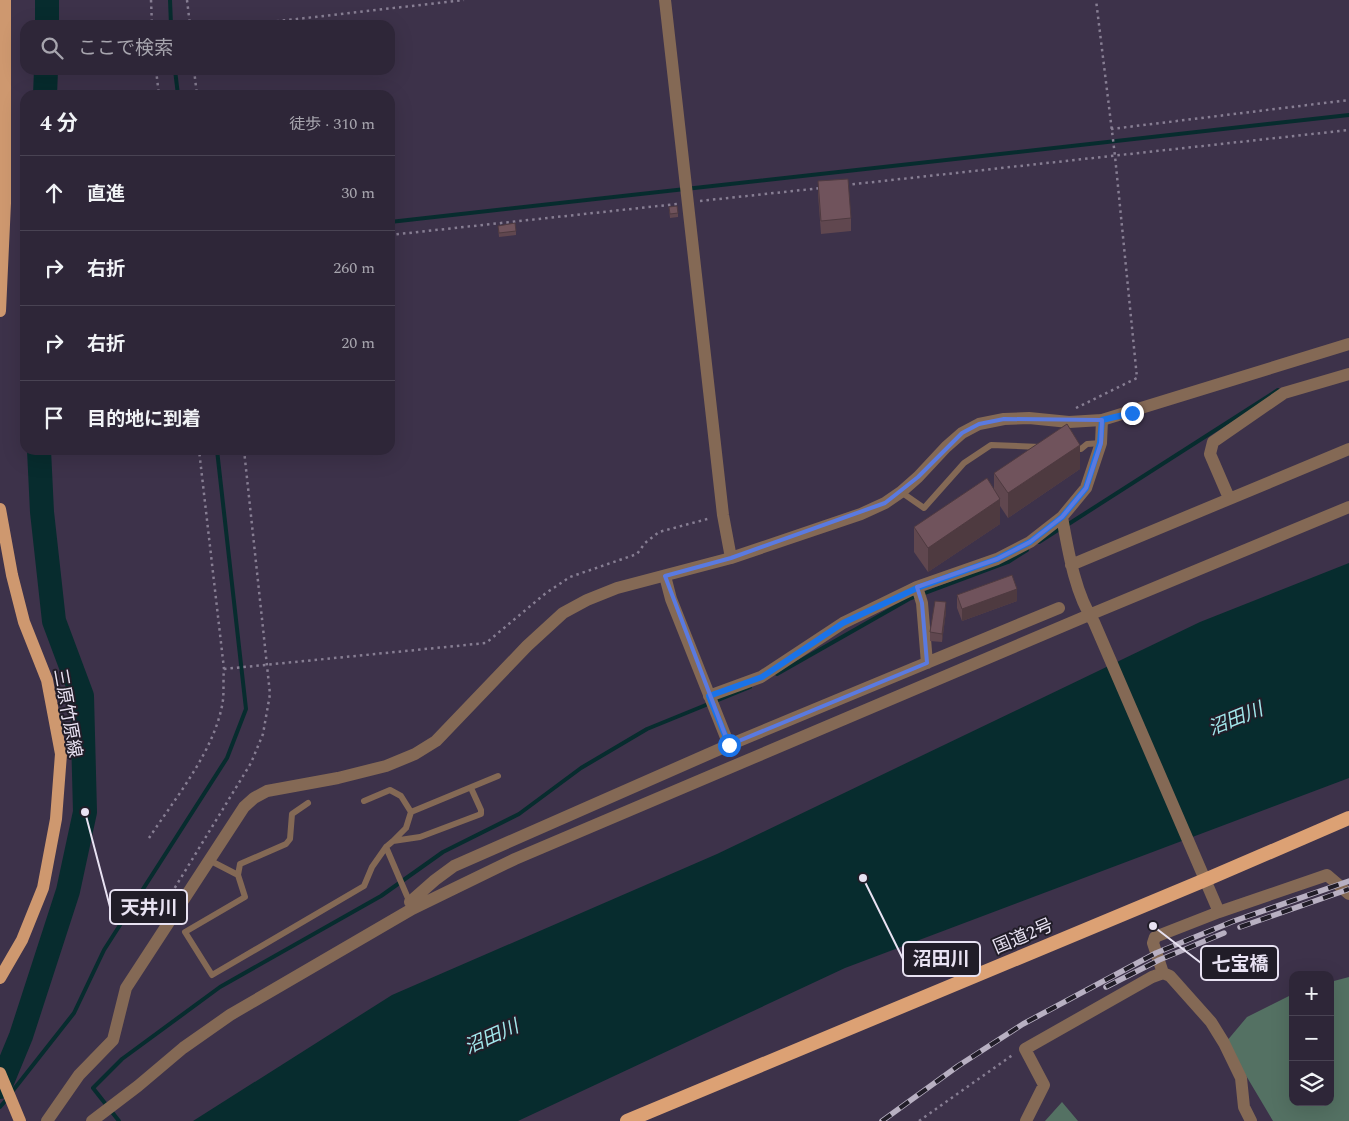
<!DOCTYPE html>
<html lang="ja">
<meta charset="utf-8">
<style>
body{margin:0;font-family:Spectral,"Noto Sans JP",serif;background:#362e40;color:#f1f3f6}
.controls{position:absolute;right:15px;bottom:15px;display:grid;overflow:hidden;border-radius:10px;box-shadow:0 5px 20px #0002}
.controls button{width:45px;height:45px;display:grid;place-items:center;padding:0;border:0;border-bottom:1px solid #494353;background:#2e2638;color:#f1f3f6;font:25px sans-serif}
.stop{position:absolute;width:15px;height:15px;margin:-11px;border:4px solid #1a73e8;border-radius:50%;background:#fff}
.stop.end{background:#1a73e8;border-color:#fff;box-shadow:0 1px 5px #0008}
.list{margin:0;padding:0;list-style:none}
h2{display:flex;justify-content:space-between;align-items:center;height:65px;margin:0;padding:0 20px;font-size:21px}
h2 small{font-size:16px;font-weight:400;color:#a7a5ae}
.list li{display:grid;grid-template-columns:32px 1fr auto;gap:15px;align-items:center;box-sizing:border-box;height:75px;padding:0 20px;border-top:1px solid #494353}
.list b{display:block;font-size:19px;white-space:nowrap}
.list em{font-size:16px;font-style:normal;color:#a7a5ae}
.icon{flex:none;width:28px;height:28px;fill:none;stroke:currentColor;stroke-width:2;stroke-linecap:round;stroke-linejoin:round}
.map{position:relative;flex:none;width:1349px;height:1121px;overflow:hidden}
.search{position:absolute;background:#2e2638;box-shadow:0 5px 20px #0002;left:20px;top:20px;width:375px;height:55px;display:flex;align-items:center;gap:12px;box-sizing:border-box;padding:0 18px;border-radius:15px;color:#a7a5ae;font-size:19px}
.panel{position:absolute;background:#2e2638;box-shadow:0 5px 20px #0002;left:20px;top:90px;width:375px;height:365px;border-radius:15px}
.map>svg:first-child{display:block}
.forest{fill:#547163}
.water{fill:#072c2e}
.lines{fill:none;stroke-linecap:round;stroke-linejoin:round}
.stream{stroke:#072c2e;stroke-width:4}
.river{stroke:#072c2e;stroke-width:24}
.path{stroke:#877e93;stroke-width:2.5;stroke-dasharray:2.5 4;stroke-linecap:butt}
.service{stroke:#846955;stroke-width:6}
.minor{stroke:#846955;stroke-width:12}
.tertiary{stroke:#846955;stroke-width:12}
.primary{stroke:#ce986f;stroke-width:12}
.trunk{stroke:#dca174;stroke-width:14}
.rail-casing{stroke:#b8b0c2;stroke-width:5.5}
.rail{stroke:#211d28;stroke-width:4;stroke-dasharray:11;stroke-linecap:butt}
.wall{fill:#60474f}
.shaded-wall{fill:#4e3a40}
.building{fill:#70535c;stroke:#4e3a40}
.route{stroke:#1a73e8;stroke-width:6}
.marked{fill:none;stroke:#5a7ae0;stroke-width:4;stroke-linejoin:round}
.labels{text-anchor:middle;stroke-width:4;stroke-linejoin:round;paint-order:stroke}
.street-label{font-size:18px;fill:#e8e2f2;stroke:#211d28}
.water-label{font-size:19px;font-style:italic;fill:#a2e8ec;stroke:#211d28}
.leader{fill:none;stroke:#e8e2f2;stroke-width:2}
.callout-dot{fill:#e8e2f2;stroke:#211d28;stroke-width:2}
.callout{fill:#211d28;stroke:#e8e2f2;stroke-width:2}
.callout-label{font-size:19px;text-anchor:middle;font-weight:bold;fill:#e8e2f2}
</style>
<div class="map">
<svg width="1349" height="1121" viewBox="0 0 1349 1121">
<rect width="100%" height="100%" fill="#3d324a"/>
<path class="forest" d="M1349,977V1121H1273L1226,1042L1247,1017L1293,994V1102H1330V982Z
M1062,1102L1078,1121H1045Z"/>
<path class="water" d="M1349,563V778L845,968L518,1121H193L392,995L717,854L1200,622Z"/>
<g class="lines">
<path class="stream" d="M170,0L171,25
M175,70L178,95
M390,222L1349,115
M1067,525L1278,390
M1039,542L1061,528
M777,674L909,599L1008,562L1027,550
M11,1093L74,1013L104,950L227,758L246,709L217,450
M0,1107L7,1099
M119,1121L93,1088L122,1059L220,987L381,896L443,852L519,814L581,768L647,729L750,687"/>
<path class="river" d="M47,0V25
M45,95L46,70
M0,1087L21,1036L68,891L85,812L82,696L54,621L42,512L39,450"/>
<path class="path" d="M151,0L152,25
M187,0L190,25
M244,25L464,0
M156,70L159,95
M194,70L197,95
M1111,129L1349,100
M846,185L1349,130
M700,201L821,188
M390,235L677,204
M1076,408L1137,378L1115,156L1096,0
M224,669L486,643L546,593L570,577L637,554L645,543L659,532L711,518
M149,838C176,797 216,749 223,700C224,690 223,679 224,669L199,450
M168,899L251,763L263,734L270,694L244,450
M919,1121L1014,1054"/>
<path class="service" d="M1073,448L1081,449L1087,444L1101,443
M901,492L924,508L964,463L991,445L1040,447
M364,801L390,790L401,796L411,812L406,828L393,841
M411,812L498,776
M209,860L238,875L245,897L185,932L212,975L364,886L372,867L386,847
M238,875L240,864L286,844L290,839L292,814L308,803
M410,903L386,847L393,841L420,837L481,814V810L471,788"/>
<path class="minor" d="M1229,498L1210,454L1213,442L1284,393L1349,374
M1062,517C1068,550 1075,594 1094,622L1219,912
M1071,565L1349,449
M665,576L671,599L729,745
M917,587L922,603L927,663
M709,696L761,677L843,623L917,587L997,559L1030,542L1062,517L1086,488L1101,443L1102,420
M410,902L435,880L454,866L729,745L1059,608
M92,1121L138,1086L183,1048L230,1015L412,909L515,859L1089,615L1349,507
M1026,1121L1044,1085L1025,1049L1152,977L1163,973
M1251,1121L1244,1107L1241,1078L1224,1043L1211,1022L1170,976L1163,973L1153,943L1155,937L1219,912L1327,875L1349,894"/>
<path class="tertiary" d="M665,0L723,515L731,558
M47,1121L79,1075L113,1040L126,988L244,807L254,798L267,791L338,778L386,766L415,754L436,741L527,646L563,613L587,600L617,588L731,558L861,514L885,503L901,492L918,477L946,447L962,433L979,424L1004,419L1029,418L1069,422L1102,420L1349,344"/>
<path class="primary" d="M0,311L5,203V0
M0,509L12,575L24,622L47,680L61,754L56,819L43,888L22,940L0,978
M0,1073L20,1121"/>
<path class="trunk" d="M627,1121L1205,880L1349,818"/>
<defs>
<path id="rail" d="M1240,927L1349,889
M1106,987L1159,960L1224,933
M882,1121L958,1066L1023,1024L1156,953L1234,921L1349,881"/>
</defs>
<use href="#rail" class="rail-casing"/>
<use href="#rail" class="rail"/>
</g>
<path class="wall" d="M818,181L851,218V231L821,234L818,194Z
M669,207L678,213V217L670,218Z
M498,226L516,231V235L499,237Z
M1080,469L1008,518L1000,506V524L928,572L914,552V527L994,490V473Z
M957,595L1017,601L962,621L957,608Z
M946,611L942,642L930,641V632Z"/>
<path class="shaded-wall" d="M1080,445V469L1008,518V493Z
M1000,499V524L928,572V548Z
M1017,589V601L962,621V609Z
M946,602V611L942,642V634Z"/>
<path class="building" d="M848,179L851,218L821,221L818,181Z
M677,206L678,213L670,214L669,207Z
M515,223L516,231L499,233L498,226Z
M1067,424L1080,445L1008,493L994,473Z
M987,478L1000,499L928,548L914,527Z
M1012,575L1017,589L962,609L957,595Z
M935,601L946,602L942,634L930,632Z"/>
<g class="lines">
<path class="route" d="M729,745L709,696L762,677L843,623L917,588L997,559L1030,542L1062,517L1086,488L1100,443L1102,420L1132,413"/>
</g>
<path class="marked" d="M1004,419L1102,420L1101,443L1086,488L1062,517L1030,542L997,559L917,587L922,603L927,663L729,745L665,576L731,558L885,503L918,477L962,433L979,424Z"/>
<g class="labels">
<g class="street-label">
<text transform="translate(68 713) rotate(80)" y="6">三原竹原線</text>
<text transform="translate(1023 936) rotate(-23)" y="6">国道2号</text>
</g>
<g class="water-label">
<text transform="translate(1235 718) rotate(-22)" y="7">沼田川</text>
<text transform="translate(491 1036) rotate(-24)" y="7">沼田川</text>
</g>
</g>
<path class="leader" d="M85 812L110 907M863 878L903 959M1153 926L1201 963"/>
<g class="callout-dot">
<circle cx="85" cy="812" r="5"/>
<circle cx="863" cy="878" r="5"/>
<circle cx="1153" cy="926" r="5"/>
</g>
<g class="callout">
<rect x="110" y="890" width="77" height="34" rx="5"/>
<rect x="903" y="942" width="77" height="34" rx="5"/>
<rect x="1201" y="946" width="77" height="34" rx="5"/>
</g>
<g class="callout-label">
<text x="149" y="914">天井川</text>
<text x="941" y="965">沼田川</text>
<text x="1240" y="970">七宝橋</text>
</g>
</svg>
<div class="controls">
<button>+</button>
<button>−</button>
<button><svg class="icon" aria-label="layers" viewBox="0 0 24 24"><path d="M12 4l9 5-9 5-9-5zM3 14l9 5 9-5"/></svg></button>
</div>
<div class="stop" style="left:729px;top:745px"></div>
<div class="stop end" style="left:1132px;top:413px"></div>
<div class="search"><svg class="icon" aria-label="search" viewBox="0 0 24 24"><circle cx="10" cy="10" r="6"/><path d="M15 15l6 6"/></svg>ここで検索</div>
<section class="panel">
<h2>4 分<small>徒歩 · 310 m</small></h2>
<ul class="list">
<li><svg class="icon" aria-label="ahead" viewBox="0 0 24 24"><path d="M12 20V5M6 11l6-6 6 6"/></svg><div><b>直進</b></div><em>30 m</em></li>
<li><svg class="icon" aria-label="right" viewBox="0 0 24 24"><path d="M7 20v-9h11M14 6l5 5-5 5"/></svg><div><b>右折</b></div><em>260 m</em></li>
<li><svg class="icon" aria-label="right" viewBox="0 0 24 24"><path d="M7 20v-9h11M14 6l5 5-5 5"/></svg><div><b>右折</b></div><em>20 m</em></li>
<li><svg class="icon" aria-label="arrive" viewBox="0 0 24 24"><path d="M6 21V4h12l-3 4 3 4H6"/></svg><div><b>目的地に到着</b></div></li>
</ul>
</section>
</div>
